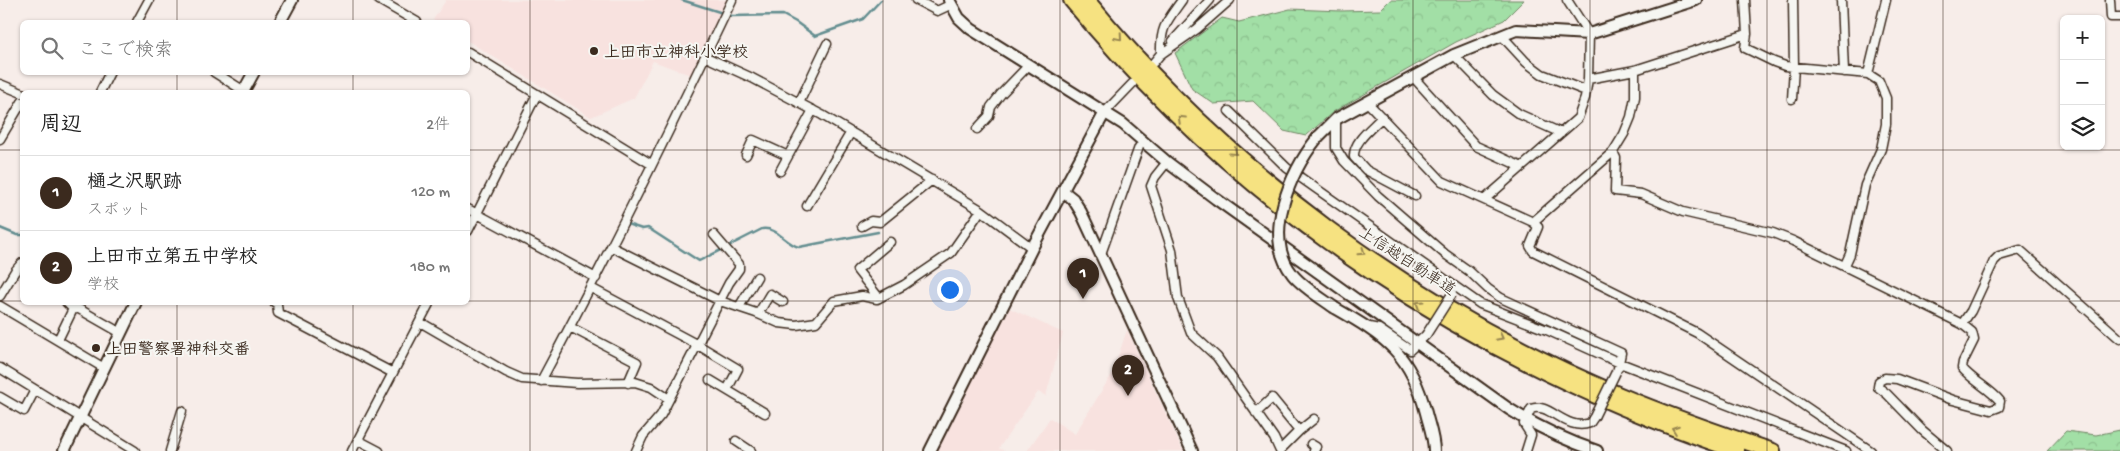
<!DOCTYPE html>
<html lang="ja">
<meta charset="utf-8">
<style>
body{margin:0;font-family:"Gochi Hand","Klee One",sans-serif;background:#f6f6f6;color:#222}
.controls{position:absolute;right:15px;top:15px;display:grid;overflow:hidden;border-radius:8px;box-shadow:0 1px 4px #0004}
.controls button{width:45px;height:45px;display:grid;place-items:center;padding:0;border:0;border-bottom:1px solid #e0e0e0;background:#fff;color:#222;font:25px sans-serif}
.you{position:absolute;left:949px;top:289px;width:18px;height:18px;margin:-12px;border:4px solid #fff;border-radius:50%;background:#1a73e8;box-shadow:0 0 0 8px #1a73e833}
.badge{display:grid;place-items:center;width:32px;height:32px;border-radius:50%;background:#3b2a1e;color:#fff;font-size:16px;font-weight:700}
.pin{position:absolute;translate:-50% -41px;filter:drop-shadow(0 1px 2px #0008)}
.pin::after{content:'';position:absolute;top:26px;width:18px;height:15px;background:inherit;clip-path:polygon(0 0,100% 0,50% 100%)}
.list{margin:0;padding:0;list-style:none}
h2{display:flex;justify-content:space-between;align-items:center;height:65px;margin:0;padding:0 20px;font-size:21px}
h2 small{font-size:16px;font-weight:400;color:#767676}
.list li{display:grid;grid-template-columns:32px 1fr auto;gap:15px;align-items:center;box-sizing:border-box;height:75px;padding:0 20px;border-top:1px solid #e0e0e0}
.list b{display:block;font-size:19px;white-space:nowrap}
.list p{margin:0;font-size:16px;white-space:nowrap;color:#767676}
.list em{font-size:16px;font-style:normal;color:#767676}
.icon{flex:none;width:28px;height:28px;fill:none;stroke:currentColor;stroke-width:2;stroke-linecap:round;stroke-linejoin:round}
.map{position:relative;flex:none;width:2120px;height:451px;overflow:hidden}
.search{position:absolute;background:#fff;box-shadow:0 1px 4px #0004;left:20px;top:20px;width:450px;height:55px;display:flex;align-items:center;gap:12px;box-sizing:border-box;padding:0 18px;border-radius:8px;color:#767676;font-size:19px}
.panel{position:absolute;background:#fff;box-shadow:0 1px 4px #0004;left:20px;top:90px;width:450px;height:215px;border-radius:8px}
.map>svg:first-child{display:block}
.built{fill:#f8e2df}
.forest{fill:url(#forest-crowns);stroke:#6e8462}
.lines{fill:none;stroke-linecap:round;stroke-linejoin:round}
.stream{stroke:#648e90;stroke-width:2.5}
.street-casing{stroke:#3b2a1e;stroke-width:11}
.secondary-casing{stroke:#3b2a1e;stroke-width:14}
.highway-casing{stroke:#3b2a1e;stroke-width:18}
.street{stroke:#f6f6f2;stroke-width:8}
.secondary{stroke:#f6f6f2;stroke-width:10}
.highway{stroke:#f6e281;stroke-width:14}
.street-bridge-casing{stroke:#3b2a1e;stroke-width:11;stroke-linecap:butt}
.secondary-bridge-casing{stroke:#3b2a1e;stroke-width:14;stroke-linecap:butt}
.street-bridge{stroke:#f6f6f2;stroke-width:8}
.secondary-bridge{stroke:#f6f6f2;stroke-width:10}
.oneway{stroke:#988650}
.grid{fill:none;stroke:#3b2a1e;stroke-width:1;stroke-opacity:0.55}
.poi-dot{fill:#3b2a1e;stroke:#f6f6f2;stroke-width:2}
.labels{text-anchor:middle;stroke-width:4;stroke-linejoin:round;paint-order:stroke}
.poi-label{font-size:16px;font-weight:bold;fill:#3b2a1e;stroke:#f6f6f2;text-anchor:start}
.street-label{font-size:16px;fill:#3b2a1e;stroke:#f6f6f2}
</style>
<div class="map">
<svg width="2120" height="451" viewBox="0 0 2120 451">
<defs>
<pattern id="forest-crowns" width="20" height="18" patternUnits="userSpaceOnUse" patternTransform="scale(1.25)"><rect width="20" height="18" fill="#a2dfa6"/><path d="M2 6a3 3 0 1 1 6 0M12 15a3 3 0 1 1 6 0" fill="none" stroke="#8cc08e"/></pattern>
</defs>
<rect width="100%" height="100%" fill="#f7ede9"/>
<filter id="ink" filterUnits="userSpaceOnUse"><feTurbulence type="fractalNoise" baseFrequency=".02" numOctaves="2"/><feDisplacementMap in="SourceGraphic" scale="10" xChannelSelector="R" yChannelSelector="G"/><feConvolveMatrix kernelMatrix="1 2 1 2 8 2 1 2 1" color-interpolation-filters="sRGB"/></filter>
<g filter="url(#ink)">
<path class="built" d="M446,0H729L693,76L653,61L634,98L591,117L468,41V22H437L433,20Z
M1007,307L1063,333L1046,396L1038,392L999,448L1004,451H935Z
M1127,330L1183,451H1027L1050,418L1075,434L1112,374Z"/>
<path class="forest" d="M1390,0H1524L1504,20L1456,42L1333,112L1306,136L1284,131L1253,101L1214,104L1192,89L1175,53L1222,18L1239,22L1290,9L1341,11L1380,10Z
M2120,430V451H2047L2066,431L2096,435Z"/>
<g class="lines">
<path class="stream" d="M682,0L732,16L783,15L796,22L815,36L863,19L881,0
M627,224L642,229L648,228L699,261L762,229C778,227 784,243 799,247L878,232
M0,228L17,235H22
M556,252L594,272L595,271"/>
<defs>
<path id="street" d="M379,0L417,22
M916,0L937,11L950,5
M1745,0L1747,34L1745,48L1774,62L1785,66L1868,74L1886,0
M1841,0L1844,72
M2110,0L2111,17H2120
M137,22L149,0
M1502,36L1526,62L1542,74L1586,91
M1173,41L1210,0
M468,52L651,164
M1161,54L1197,29L1230,0
M1161,54C1160,27 1167,21 1182,0
M1454,55L1493,95L1519,114L1561,133
M706,57L752,78L822,115L981,210L1032,248
M1154,62L1163,51
M214,72L244,91
M1414,78L1476,146L1522,167
M1588,79L1635,70L1747,34
M0,84L22,93
M100,92L110,72
M1792,99L1794,67L1793,0
M799,103L827,44
M1368,103L1442,181L1533,222L1613,152L1624,134L1631,117L1635,97V70
M1229,111L1287,168L1480,304L1547,330L1620,363L1846,451
M1105,112L1132,84
M1382,117C1372,128 1353,141 1354,157L1366,170L1415,196
M1336,119V148L1344,161L1378,196L1445,254L1469,271L1488,289L1501,298L1621,353L1618,368
M977,129L989,116L991,107L1001,94L1028,66
M0,139L22,102
M1613,152L1616,158L1615,191L1641,194L1683,212L1773,233L1793,241L1962,324L1972,332L1974,340L1963,362L1962,368C1973,381 1989,388 2000,401L1999,407L1991,410L1953,400L1897,379L1885,378L1879,381L1878,387L1887,394L1922,430L1947,451
M746,155L753,140L788,156
M1167,162L1155,177L1151,186L1172,250L1178,298L1191,333L1217,357L1274,438L1280,451
M780,171L813,110
M1484,200L1578,118L1585,98L1588,79L1589,34L1567,0
M807,206L851,132
M468,209L596,278
M1533,222L1538,227L1530,246L1533,251L1697,333L1871,451
M862,226L871,221L880,222L932,180
M468,231L536,96
M612,247L720,301L756,313L779,323L796,325L816,322L834,301L862,296L877,299L904,285L951,253L981,210
M1101,254L1139,147
M1845,265L1850,254L1865,185L1881,149L1886,124V98L1879,81L1868,74
M591,288L698,345L738,369L727,390
M0,296L15,271L22,263
M879,298L857,270L890,242
M274,302L277,304L278,313L393,373
M0,306L104,368
M739,307L757,277
M73,309H79L121,333
M758,314L770,294L783,302
M420,322L506,372L522,379L577,383L635,382L651,387L669,399
M1962,324L1971,311L1994,261L1999,256L2020,250L2120,339
M570,327L637,362L628,383
M1369,327L1379,329L1410,350L1426,335
M58,340L73,309L66,302
M0,368L135,451
M710,380L765,413
M541,381C608,256 671,128 732,0
M0,397L24,411L35,390
M1256,413L1272,398L1299,431
M358,440L379,451
M736,441L751,451
M1311,444L1316,447L1314,451
M1280,450L1299,431L1314,419
M170,451L182,411
M352,451L430,302
M636,451L643,436L661,415L729,283L739,269V264L714,235
M1526,451L1531,435L1524,424L1531,409C1549,401 1565,432 1590,423L1594,417"/>
<path id="secondary" d="M949,0L959,18L971,29L1123,124L1167,162L1216,199L1509,409C1536,426 1567,441 1597,451
M280,22L292,0
M243,92L254,72
M1318,137L1336,119L1454,55L1516,30L1589,34L1696,0
M1063,191L1073,199L1081,212L1192,451
M1335,308C1386,337 1411,354 1426,413C1429,425 1434,438 1434,451
M64,451L136,302
M930,451L1032,248L1105,112"/>
<path id="highway" d="M1071,0C1246,214 1477,363 1737,451
M1087,0C1228,171 1415,309 1620,395C1670,416 1722,434 1773,451"/>
</defs>
<use href="#street" class="street-casing"/>
<use href="#secondary" class="secondary-casing"/>
<use href="#highway" class="highway-casing"/>
<use href="#street" class="street"/>
<use href="#secondary" class="secondary"/>
<use href="#highway" class="highway"/>
<defs>
<path id="street-bridge" d="M1426,335L1452,294
M1594,417L1616,372"/>
<path id="secondary-bridge" d="M1318,137C1291,171 1261,236 1293,275C1304,288 1321,298 1335,308"/>
</defs>
<use href="#street-bridge" class="street-bridge-casing"/>
<use href="#secondary-bridge" class="secondary-bridge-casing"/>
<use href="#street-bridge" class="street-bridge"/>
<use href="#secondary-bridge" class="secondary-bridge"/>
</g>
<defs><path id="oneway-chevron" d="M-2-3.5L2.5 0L-2 3.5" fill="none" stroke-width="1.6" stroke-linecap="round" stroke-linejoin="round" transform="scale(1.25)"/></defs>
<g class="oneway">
<use href="#oneway-chevron" transform="translate(1119 37) rotate(49)"/>
<use href="#oneway-chevron" transform="translate(1181 119) rotate(-136)"/>
<use href="#oneway-chevron" transform="translate(1234 152) rotate(42)"/>
<use href="#oneway-chevron" transform="translate(1362 252) rotate(35)"/>
<use href="#oneway-chevron" transform="translate(1419 304) rotate(-148)"/>
<use href="#oneway-chevron" transform="translate(1500 337) rotate(28)"/>
<use href="#oneway-chevron" transform="translate(1675 429) rotate(-160)"/>
</g>
</g>
<path class="grid" d="M177,0V22M353,0V22M530,0V451M707,0V451M883,0V451M1060,0V451M1237,0V451M1413,0V451M1590,0V451M1767,0V451M1943,0V451M177,72V92M353,72V92M0,150H22M468,150H2120M0,301H22M468,301H2120M177,302V451M353,302V451"/>
<g class="poi-dot">
<circle cx="594" cy="51" r="5"/>
<circle cx="96" cy="348" r="5"/>
</g>
<g class="labels">
<g class="poi-label">
<text x="604" y="57">上田市立神科小学校</text>
<text x="106" y="354">上田警察署神科交番</text>
</g>
<g class="street-label">
<text transform="translate(1408 260) rotate(33)" y="6">上信越自動車道</text>
</g>
</g>
</svg>
<div class="controls">
<button>+</button>
<button>−</button>
<button><svg class="icon" aria-label="layers" viewBox="0 0 24 24"><path d="M12 4l9 5-9 5-9-5zM3 14l9 5 9-5"/></svg></button>
</div>
<div class="you"></div>
<div class="pin badge" style="left:1083px;top:299px">1</div>
<div class="pin badge" style="left:1128px;top:396px">2</div>
<div class="search"><svg class="icon" aria-label="search" viewBox="0 0 24 24"><circle cx="10" cy="10" r="6"/><path d="M15 15l6 6"/></svg>ここで検索</div>
<section class="panel">
<h2>周辺<small>2件</small></h2>
<ul class="list">
<li><span class="badge">1</span><div><b>樋之沢駅跡</b><p>スポット</p></div><em>120 m</em></li>
<li><span class="badge">2</span><div><b>上田市立第五中学校</b><p>学校</p></div><em>180 m</em></li>
</ul>
</section>
</div>
